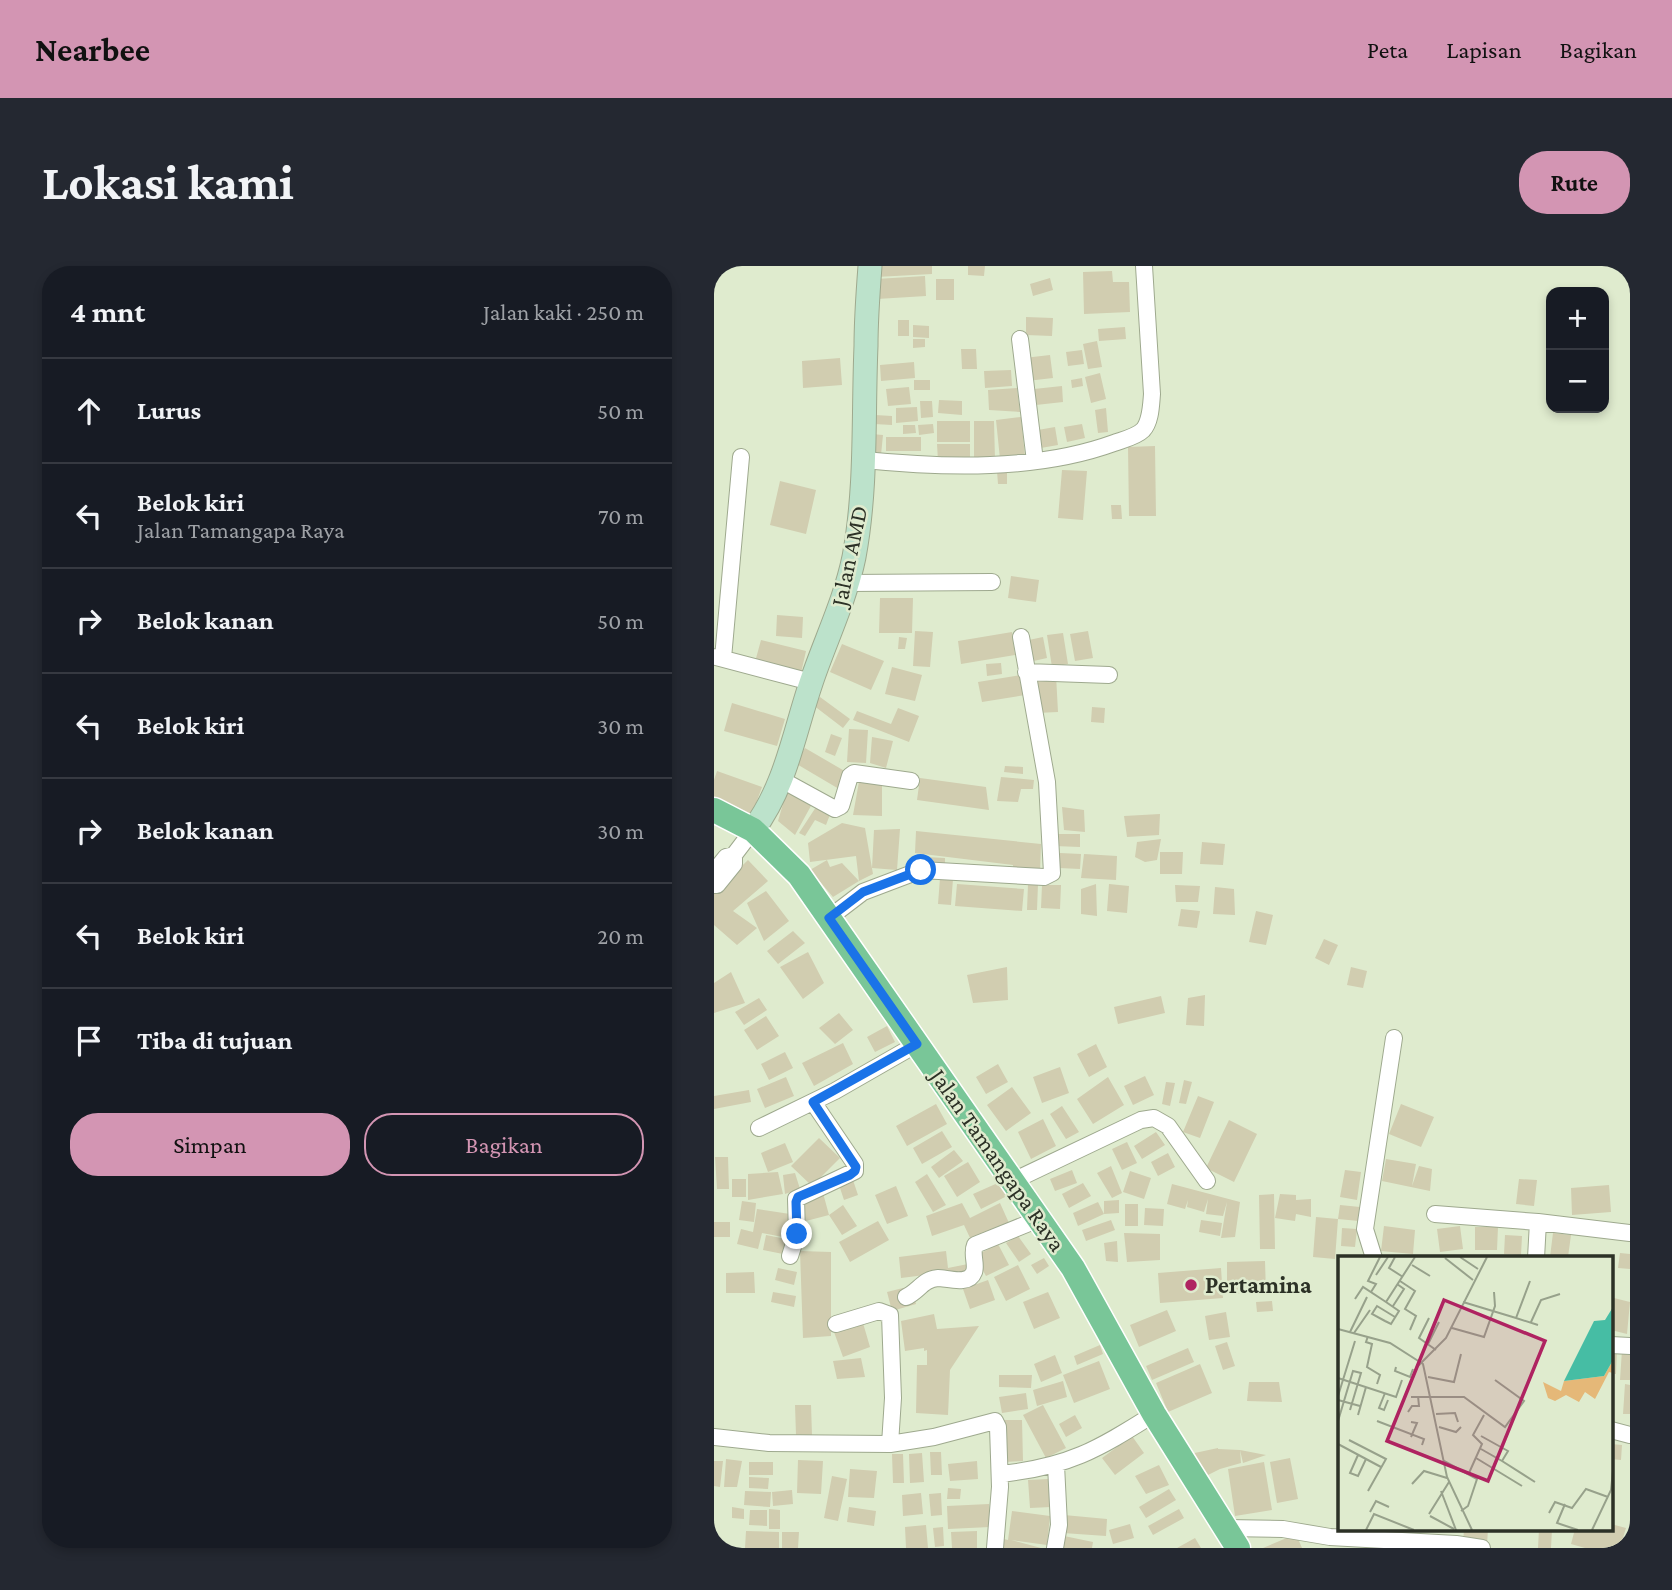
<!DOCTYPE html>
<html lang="id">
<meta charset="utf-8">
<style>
body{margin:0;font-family:"Crimson Pro",serif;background:#242831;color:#f1f3f6}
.controls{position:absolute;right:21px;top:21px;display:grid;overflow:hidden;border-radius:14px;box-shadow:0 4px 10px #0003}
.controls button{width:63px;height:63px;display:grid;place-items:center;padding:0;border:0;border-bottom:2px solid #363941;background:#171b24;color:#f1f3f6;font:35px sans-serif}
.stop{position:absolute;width:21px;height:21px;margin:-16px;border:5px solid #1a73e8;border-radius:50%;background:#fff}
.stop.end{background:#1a73e8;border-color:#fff;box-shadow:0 2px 7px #0008}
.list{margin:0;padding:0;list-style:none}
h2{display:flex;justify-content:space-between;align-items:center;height:91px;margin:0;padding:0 28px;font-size:30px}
h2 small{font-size:23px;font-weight:400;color:#9ea1a6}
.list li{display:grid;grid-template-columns:46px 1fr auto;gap:21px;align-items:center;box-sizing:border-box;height:105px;padding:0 28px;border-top:2px solid #363941}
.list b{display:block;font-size:26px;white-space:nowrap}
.list p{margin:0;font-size:23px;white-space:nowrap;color:#9ea1a6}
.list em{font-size:23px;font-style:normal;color:#9ea1a6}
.actions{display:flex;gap:14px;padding:21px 28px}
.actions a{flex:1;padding:16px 0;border:2px solid #d395b3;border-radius:28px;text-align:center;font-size:24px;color:#d395b3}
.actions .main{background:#d395b3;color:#111}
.icon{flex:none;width:38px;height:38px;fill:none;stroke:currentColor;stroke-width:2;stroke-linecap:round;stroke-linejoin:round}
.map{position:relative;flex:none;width:916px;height:1282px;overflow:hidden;border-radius:28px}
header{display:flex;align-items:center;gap:42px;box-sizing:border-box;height:98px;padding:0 35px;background:#d395b3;color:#111}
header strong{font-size:33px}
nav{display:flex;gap:38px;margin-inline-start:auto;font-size:24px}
.intro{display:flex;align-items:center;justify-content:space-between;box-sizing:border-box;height:168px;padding:0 42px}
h1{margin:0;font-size:49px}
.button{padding:18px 32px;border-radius:28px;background:#d395b3;color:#111;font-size:24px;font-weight:700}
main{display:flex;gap:42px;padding:0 42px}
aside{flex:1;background:#171b24;border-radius:28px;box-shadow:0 4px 10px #0003}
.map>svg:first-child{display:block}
.building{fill:#d1cdb0}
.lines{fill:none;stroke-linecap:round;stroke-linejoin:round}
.street-casing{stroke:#9ea98e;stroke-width:18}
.secondary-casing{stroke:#9ea98e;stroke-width:25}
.primary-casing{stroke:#fff;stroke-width:27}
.street{stroke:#fff;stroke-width:16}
.secondary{stroke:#bce2cb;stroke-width:23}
.primary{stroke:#79c698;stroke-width:24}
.route{stroke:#1a73e8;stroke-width:9}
.poi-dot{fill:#af2361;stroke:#dfebce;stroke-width:2.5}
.labels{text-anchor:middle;stroke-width:5;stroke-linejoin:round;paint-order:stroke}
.street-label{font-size:24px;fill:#2c3126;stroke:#dfebce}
.poi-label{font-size:24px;font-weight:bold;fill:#2c3126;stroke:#dfebce;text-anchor:start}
.inset-road{fill:none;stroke:#97a18b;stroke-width:2}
.view{fill:#af2361;fill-opacity:0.15;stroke:#af2361;stroke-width:3.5}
.inset-edge{fill:none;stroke:#2c3126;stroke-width:3.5}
</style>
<header>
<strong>Nearbee</strong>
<nav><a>Peta</a><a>Lapisan</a><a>Bagikan</a></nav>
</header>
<div class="intro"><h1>Lokasi kami</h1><a class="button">Rute</a></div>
<main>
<aside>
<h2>4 mnt<small>Jalan kaki · 250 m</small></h2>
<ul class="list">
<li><svg class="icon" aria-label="ahead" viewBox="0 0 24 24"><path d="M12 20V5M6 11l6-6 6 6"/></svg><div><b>Lurus</b></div><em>50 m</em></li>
<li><svg class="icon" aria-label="left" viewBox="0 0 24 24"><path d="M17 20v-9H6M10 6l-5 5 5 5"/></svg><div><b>Belok kiri</b><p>Jalan Tamangapa Raya</p></div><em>70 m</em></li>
<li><svg class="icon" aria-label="right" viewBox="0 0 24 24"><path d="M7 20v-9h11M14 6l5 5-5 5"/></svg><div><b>Belok kanan</b></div><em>50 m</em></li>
<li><svg class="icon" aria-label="left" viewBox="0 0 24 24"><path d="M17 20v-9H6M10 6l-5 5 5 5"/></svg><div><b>Belok kiri</b></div><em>30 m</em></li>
<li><svg class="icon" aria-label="right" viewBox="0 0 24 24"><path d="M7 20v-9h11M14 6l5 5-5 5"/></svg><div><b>Belok kanan</b></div><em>30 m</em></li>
<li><svg class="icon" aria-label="left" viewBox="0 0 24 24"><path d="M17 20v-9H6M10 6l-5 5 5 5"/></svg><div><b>Belok kiri</b></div><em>20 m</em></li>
<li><svg class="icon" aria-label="arrive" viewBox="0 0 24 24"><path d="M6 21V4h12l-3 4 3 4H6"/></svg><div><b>Tiba di tujuan</b></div></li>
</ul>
<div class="actions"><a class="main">Simpan</a><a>Bagikan</a></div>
</aside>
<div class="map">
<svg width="916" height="1282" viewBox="0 0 916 1282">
<rect width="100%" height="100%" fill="#dfebce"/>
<path class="building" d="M162,0H218V8L162,11Z
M254,0H271L270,10L254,9Z
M398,5L399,16H415L416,46L370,48L369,6Z
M211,10L212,30L163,33L162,13Z
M336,12L339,24L319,30L316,18Z
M222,13H240V34H222Z
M312,51L339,52L338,70L312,69Z
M184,54H195V70H184Z
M199,59L215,60V72L199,71Z
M411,61L412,73L385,75L384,63Z
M199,73H211V81L199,82Z
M383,75L388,101L374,103L369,78Z
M247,83H262L263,103H248Z
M368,84L370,98L354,100L352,86Z
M336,89L339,112L313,115L310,92Z
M126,92L128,119L89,122L88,95Z
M200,96L201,112L167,115L166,99Z
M297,104L298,120L271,122L270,105Z
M386,107L392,133L377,137L371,111Z
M368,112L369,120L358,122L357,114Z
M200,114H216V124H200Z
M348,120L349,136L322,139L320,123Z
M195,121L197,138L174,140L172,123Z
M303,122L306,146L275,144L274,124Z
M225,134L248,135V149L224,147Z
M206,135H218L219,151L207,152Z
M203,141L204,155L182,157V142Z
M392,142L394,166L384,167L381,144Z
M161,149L178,150V159L160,158Z
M307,151L311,190L286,193L282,154Z
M223,155H256V176H223Z
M260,155H280L281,194H260Z
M219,158L220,167L205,169L204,159Z
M368,158L371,172L353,176L350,161Z
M189,159H201L202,167L189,168Z
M341,161L344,179L321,183L318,165Z
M157,168L169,169L167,189L156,188Z
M172,171H207V185H172Z
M223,178H256V195H224Z
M441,180L442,250H415L414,181Z
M348,204L373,205L369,254L344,252Z
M283,205H293V218H284Z
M66,215L102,224L92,268L56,259Z
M397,239H407L408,253H398Z
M297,310L325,314L322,336L294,332Z
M166,332H199L198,367H165Z
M63,349L89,351L88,372L62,370Z
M201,365L219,366L216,401L199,400Z
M374,365L379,392L361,395L356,368Z
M298,366L301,389L247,398L244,375Z
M349,367L354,398L338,401L333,369Z
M185,371L193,372L191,383H184Z
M329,371L333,392L315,396L310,375Z
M47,374L92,385L87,407L41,396Z
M128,378L170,395L157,424L116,406Z
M287,397L288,408L273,410L272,398Z
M178,401L208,409L201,435L171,428Z
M307,409L311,429L268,436L264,416Z
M342,409L344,446L322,447L321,410Z
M106,431L136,453L129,462L99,439Z
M18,437L71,453L63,480L10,465Z
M378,441L391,442L390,457L377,456Z
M184,442L205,450L195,476L139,454L143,445L177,458Z
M135,463L154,464L152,497L133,496Z
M117,468L128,472L121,490L111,486Z
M158,471L179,475L172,502L156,497Z
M91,482L134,507L125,523L81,497Z
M291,500L309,501V508L290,506Z
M3,505L48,521L37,551L0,537V514Z
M146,510L168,514V550L139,549Z
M287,511L320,514L319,523H307L304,536L283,535Z
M206,512L272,521L275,544L203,534Z
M74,521L98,538L81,569L64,555Z
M102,541L117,546L112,559L101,554L91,570L85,567Z
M348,541L370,544L371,566L350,564Z
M446,548L445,569L413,571L410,550Z
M128,557L151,562L159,608L145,615L142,590L96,596L94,577Z
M186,563L183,604L158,602L160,564Z
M202,565L327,578L326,607L299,606V599L201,587Z
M340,568H366V581L340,580Z
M447,573L443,594L431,596L421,591L423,576Z
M488,576L511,578L509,599L486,598Z
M446,586H469L468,608H446Z
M346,587L367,588L366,603L345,602Z
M370,588L403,590L402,614L367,612Z
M212,591L231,592V601L212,600Z
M34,594L54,615L19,645L43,662L23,679L0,659V627Z
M113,594L116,601L128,597L145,615L119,631L96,604Z
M226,612L239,613L237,639L224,638Z
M243,618L310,623L308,645L241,640Z
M314,618H324L323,644H313Z
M382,618L383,650L367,648V623Z
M395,618L415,620L413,647L393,645Z
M328,619H347L346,643L327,642Z
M461,619L486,620L484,636H462Z
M501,621L520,623L521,649L499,648Z
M52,625L75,655L50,675L33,637Z
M467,643L486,645L483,662L464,660Z
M542,645L559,649L552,679L535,676Z
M79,665L91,677L64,698L53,685Z
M610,673L624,679L615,699L601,692Z
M94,686L110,717L89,733L66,701Z
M293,701L294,734L259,737L253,709Z
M637,701L653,705L649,722L633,719Z
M17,706L31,737L0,747V717Z
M491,729L490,760L472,759L474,732Z
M447,730L451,747L404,758L400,741Z
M45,732L53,744L30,759L21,746Z
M125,747L139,764L121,778L105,762Z
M52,750L65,770L43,784L30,764Z
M173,760L181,776L161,786L153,771Z
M129,777L139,798L100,820L88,797Z
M382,778L393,801L375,811L363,788Z
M71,786L79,802L55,814L47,798Z
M284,798L294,816L272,828L262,811Z
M346,801L355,827L328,837L319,811Z
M431,810L440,829L419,839L410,820Z
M72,811L80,830L51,842L43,823Z
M394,811L410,839L379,858L363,833Z
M470,814L478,816L472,838L465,837Z
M452,816L461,817L456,840L448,838Z
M298,821L317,847L292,865L273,839Z
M35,824L37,836L0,843V830Z
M484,830L500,836L486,872L469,866Z
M222,838L233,858L193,880L182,860Z
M687,838L720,851L707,881L675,868Z
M348,840L365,866L352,873L336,848Z
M329,853L342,880L317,893L304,866Z
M515,854L543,868L520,916L492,902Z
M228,865L238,881L208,898L199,882Z
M442,866L451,879L428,893L420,880Z
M105,872L126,892L98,920L77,900Z
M413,876L423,897L408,904L398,883Z
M71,877L79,896L54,906L47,887Z
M240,884L249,895L225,912L217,901Z
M454,887L461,901L444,910L437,896Z
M1,891H14L15,923H3Z
M672,893L702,898L698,920L705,900L718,903L716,925L668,915Z
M254,896L266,916L243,931L230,910Z
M397,900L408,927L398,932L383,907Z
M358,904L363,917L341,925L336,913Z
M631,904L647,906L643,934L626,931Z
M416,905L437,912L430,933L409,926Z
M64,906L69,928L34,934V908Z
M81,907L86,923L71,928L69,909Z
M213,908L232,939L219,946L201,916Z
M18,913H32V931H18Z
M805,913L823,914L820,940L802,938Z
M139,914L144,929L130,934L125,919Z
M286,916L293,930L267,943L259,928Z
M369,917L377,930L355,942L348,928Z
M458,918L526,936L521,971L507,972L513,936L509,950L492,948L494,933L490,946L473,941L474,934L471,943L453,938Z
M895,919L897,946L858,949L857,922Z
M182,920L194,950L173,958L161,929Z
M109,927L115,949L92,955L86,933Z
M560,928L561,983H546L545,929Z
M566,928L582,929V934L597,933V951L582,948L581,955L561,952Z
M405,934V947L390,948V935Z
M28,935L42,937L40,956L25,954Z
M384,936L390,948L364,960L359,947Z
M248,937L256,952L286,937L295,957L257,974L250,959L218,970L212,950Z
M411,938H424V960H411Z
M129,939L143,960L128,969L115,949Z
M626,939L646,941L645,955L624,953Z
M431,942L450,943L449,960L430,959Z
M43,943L76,948L74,972L48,967L44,983L23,978L27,963L39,966Z
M602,951L624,953L621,993L599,991Z
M397,954L401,964L372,975L368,964Z
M487,954L508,957L506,970L485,966Z
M164,955L175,974L136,996L125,976Z
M0,956H16V971H0Z
M670,960L701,964L699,988L667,985Z
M746,960L749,983L726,986L723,963Z
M761,961H784L783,984H761Z
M628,962L643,963L641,981L627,980Z
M410,967L446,968V994L413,996Z
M839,967L857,969L854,991H836Z
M52,969L72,973L69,988L49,984Z
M791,969L808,970L807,989L790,988Z
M304,970L317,988L305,996L292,977Z
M403,975L404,996L392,995L390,977Z
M284,978L295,999L272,1010L261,990Z
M86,985L117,986V1070L89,1072Z
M232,985L234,1002L254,998L256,1014L227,1007L187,1012L185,991Z
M906,987L916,988V1003L904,1002Z
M330,992L335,1000L323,1008L317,999Z
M551,995L552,1027L513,1028V996Z
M304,999L316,1023L292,1035L280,1011Z
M64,1002L83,1006L80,1019L61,1014Z
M507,1002L509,1032L446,1037L444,1007Z
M40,1006L41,1027H12V1007Z
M274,1014L281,1034L256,1043L249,1023Z
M197,1020L202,1038L178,1045L173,1026Z
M59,1026L82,1030L80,1041L57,1036Z
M334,1026L346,1052L320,1063L309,1036Z
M900,1032L916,1036L913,1068L897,1064Z
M558,1035L559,1045L543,1046L542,1036Z
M453,1044L462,1065L425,1081L416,1059Z
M512,1046L516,1071L495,1074L491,1050Z
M220,1048L223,1063L265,1060L236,1104L234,1149L202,1147L203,1099H213V1084L210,1085V1082L191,1085L187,1055Z
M149,1057L156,1081L129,1091L120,1066Z
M513,1076L521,1100L509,1104L501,1080Z
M386,1079L389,1088L363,1099L360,1090Z
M474,1082L480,1096L438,1114L432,1100Z
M897,1082H903L902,1108H897Z
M908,1084L916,1085V1114H906Z
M341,1089L348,1107L327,1116L320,1098Z
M147,1092L151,1111L123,1113L119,1095Z
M385,1095L396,1123L360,1137L349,1109Z
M486,1098L498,1127L454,1146L442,1117Z
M285,1109H318L317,1122L285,1121Z
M349,1115L353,1131L323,1140L319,1124Z
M535,1116H565L568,1136L533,1135Z
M911,1118L916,1119V1148H909Z
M312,1127L314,1143L288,1147L285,1131Z
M81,1139H97L98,1169H82Z
M329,1139L352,1182L332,1192L309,1149Z
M361,1149L368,1162L352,1171L345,1158Z
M289,1154H308L309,1195L290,1196Z
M418,1170L430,1187L401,1209L388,1192Z
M897,1178L908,1179L907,1194L897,1193Z
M504,1182V1183L526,1184L552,1189L529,1197L526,1184L527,1197L506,1203L486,1213L476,1188Z
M216,1186H227L228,1209H217Z
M208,1187L210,1216L196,1217L195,1188Z
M178,1188H189L190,1217H179Z
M576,1192L584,1233L563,1237L556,1196Z
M12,1193L28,1195L23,1221H10Z
M84,1194L109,1195L107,1228L83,1227Z
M0,1195H9L6,1221L0,1220Z
M263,1195L264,1213L236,1215L234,1198Z
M35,1196H59V1209H35Z
M550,1196L558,1244L521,1250L514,1203Z
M445,1199L455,1219L432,1228L421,1210Z
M136,1203L163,1205L160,1232L134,1231Z
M118,1210L133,1213L124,1255L110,1252Z
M35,1211L55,1212L54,1223L35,1222Z
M335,1213L337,1241L316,1242L314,1214Z
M234,1222L247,1223L246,1233H233Z
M455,1223L462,1234L432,1252L425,1241Z
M78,1224L79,1238L59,1240L58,1226Z
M31,1225L57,1226L56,1241L30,1239Z
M207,1227L209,1248L189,1250L188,1229Z
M227,1227L228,1249L217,1250L215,1228Z
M275,1238L276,1261L234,1263L233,1240Z
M18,1241L30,1243V1253L18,1252Z
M135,1241L162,1245L160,1260L133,1256Z
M55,1243L66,1244V1263H55Z
M465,1243L470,1252L439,1269L434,1260Z
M36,1244H53V1260L35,1259Z
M298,1245L336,1250L333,1279L297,1274L327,1282H288L290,1273L294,1274Z
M350,1249L393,1253L392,1270L349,1267Z
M416,1258L420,1272L399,1278L395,1264Z
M897,1258L912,1262L906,1282H871L857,1278L861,1263H897Z
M212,1259L214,1282H192L191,1261Z
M229,1261L230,1280L221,1281L219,1262Z
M750,1263H774L773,1279L749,1278Z
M825,1263H838L837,1282H824Z
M32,1265L65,1266V1282H31Z
M263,1265V1282H238L237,1266Z
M68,1266H85L84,1282H68Z
M582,1268L588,1282H549Z
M350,1270L379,1276L378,1282H348Z
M481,1272L487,1282H463Z"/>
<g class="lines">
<defs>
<path id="street" d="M306,73L321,195
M150,194C231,202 323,205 400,177C408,174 422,171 429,164C437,155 437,139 438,128L430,0
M134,317L278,316
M2,391L97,416
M9,392L27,191
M312,406L395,409
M68,514L121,543L127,540L136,510L140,507L197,515
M0,606L12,591L20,589L39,564
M0,619H3L20,598V589
M115,652L149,626L207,604L330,611L338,607L333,516L307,371
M45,862L121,825L203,778
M299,915L427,854L440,852L454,860L493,915
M721,948L824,956L916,967
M76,990L83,968L82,933L141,905V898L99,836
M660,992L651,963L680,772
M822,992L824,956
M192,1031C205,1025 209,1013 224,1012C233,1012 255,1020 260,1006C263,998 257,988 261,979L325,953
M122,1058L165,1045L176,1049L179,1132L176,1178
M897,1079L916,1080
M897,1164L916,1169
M0,1171L55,1177L176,1178L220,1171L281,1155L284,1161L286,1221L281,1282
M286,1208C354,1201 383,1184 440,1148
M512,1262L569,1263L616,1271L742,1278L768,1282
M341,1282L345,1259L342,1199"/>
<path id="secondary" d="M39,564C72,520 80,467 97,417C111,375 131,335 140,291C153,221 149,151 152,80C152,53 154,26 156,0"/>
<path id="primary" d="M0,544L39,564L85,609L359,1002L440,1148L524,1282"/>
</defs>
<use href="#street" class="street-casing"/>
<use href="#secondary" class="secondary-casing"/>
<use href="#primary" class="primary-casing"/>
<use href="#street" class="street"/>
<use href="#secondary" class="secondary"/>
<use href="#primary" class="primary"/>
</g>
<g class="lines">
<path class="route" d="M83,968L82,936L84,931L136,909L141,905L142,901L99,836L203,778L115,652L149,626L207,604"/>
</g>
<circle class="poi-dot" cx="477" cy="1019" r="7"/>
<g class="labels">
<g class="street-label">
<text transform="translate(135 290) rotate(-78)" y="8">Jalan AMD</text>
<text transform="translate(284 894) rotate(55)" y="8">Jalan Tamangapa Raya</text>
</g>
<g class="poi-label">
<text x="491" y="1027">Pertamina</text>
</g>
</g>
<g transform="translate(624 990)">
<rect width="275" height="275" fill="#dfebce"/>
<path d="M275,104V117L271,116L257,143L247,136L241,146L228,139L217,145L210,142L205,126L223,135L226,125L266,120Z" fill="#e5b878"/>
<path d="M275,51V104L266,120L226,125L256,65L267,64Z" fill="#46bda4"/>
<path class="inset-road" d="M57,1L51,12L65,21M122,1L140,13M107,2L135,24M74,9L92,20M38,19L50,1M62,25L77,35L67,53L78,60L72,74M33,36L38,28L30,25L42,1M17,43L25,31L48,46M125,46L178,62L192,25M55,50L66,33L59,28M91,62L81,82L98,94M178,62L200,69M47,65L53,68L61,55L48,46L77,1M47,65L34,58L39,50L57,61M193,66L203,44L222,38M114,72L146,81L157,50L156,36M0,73L52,87L85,108L109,221L134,274M12,76L29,41M16,77L32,54M30,80L28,86L34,88L29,111L42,119L39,128M90,88L101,66M58,111L57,115L72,121L75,113M78,112L108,82L149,1M90,121L116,126L123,98M0,122L58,141L64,124M47,137L41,152L46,154L50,144M0,140L17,85M73,141H126L167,171L186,145L157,124M0,144L22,150M70,156L74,150H81L80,140M98,158L117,157L120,166M20,159L28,131M0,165L15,115L23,117L12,154M39,165L86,183L84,189M73,166L79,167L73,181M101,171L118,176L123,171M11,184L48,203L30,235M0,188L43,211M143,193L164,205L170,195L143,180M20,199L12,217L20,220L28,203M138,202L184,230M106,205L139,223L130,250L123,255M164,205L197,226M131,217L144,188L135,179L146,159M74,228L86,215L109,222M103,235L118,274M227,248L219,267L240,274M32,256L38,245L51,251M211,257L217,246L234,252L248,233L270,241M91,258L111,226M92,260L116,273M28,274L36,258L76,274M254,274L273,234L275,215"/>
<path class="view" d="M106,44L207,85L150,225L49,185Z"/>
<rect width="275" height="275" class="inset-edge"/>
</g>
</svg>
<div class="controls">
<button>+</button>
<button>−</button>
</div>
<div class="stop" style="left:207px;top:604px"></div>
<div class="stop end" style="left:83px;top:968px"></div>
</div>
</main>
